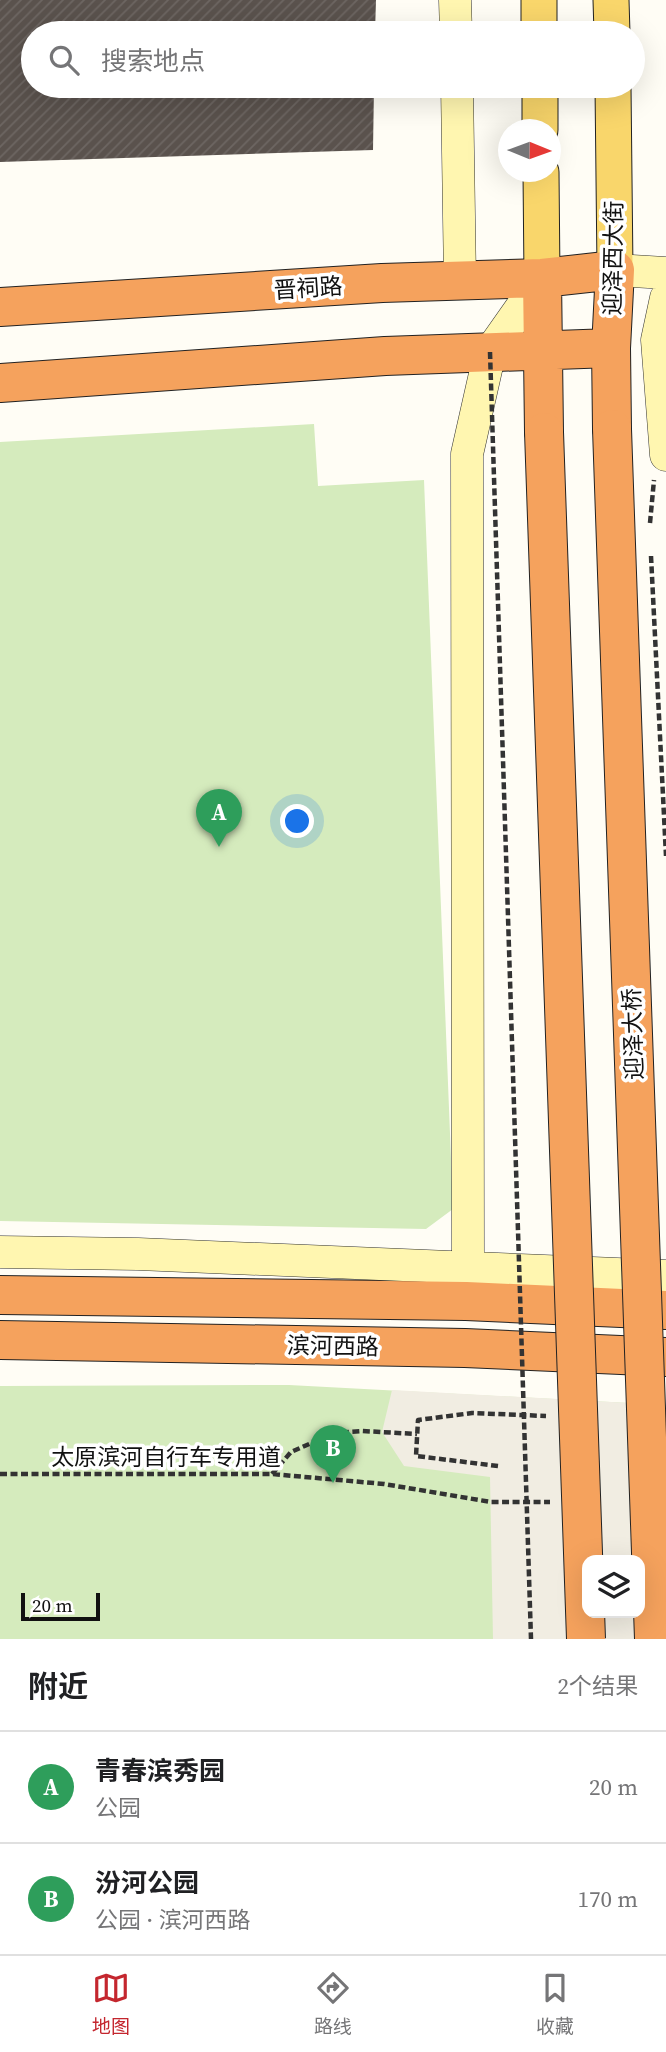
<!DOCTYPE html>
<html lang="zh">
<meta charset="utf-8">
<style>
body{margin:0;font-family:"Source Serif 4","Noto Sans SC",serif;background:#f2f2f2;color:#202124}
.controls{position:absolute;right:21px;bottom:21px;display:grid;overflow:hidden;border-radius:14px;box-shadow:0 7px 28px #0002}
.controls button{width:63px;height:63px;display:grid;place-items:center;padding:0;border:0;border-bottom:2px solid #e0e0e0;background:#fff;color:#202124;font:35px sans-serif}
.compass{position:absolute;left:498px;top:119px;width:63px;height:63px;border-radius:50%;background:#fff;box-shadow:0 7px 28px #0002;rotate:91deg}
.scale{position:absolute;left:21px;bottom:18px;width:79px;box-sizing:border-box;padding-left:7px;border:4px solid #111;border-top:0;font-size:19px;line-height:24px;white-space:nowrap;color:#111;-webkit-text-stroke:5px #fff;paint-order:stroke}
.you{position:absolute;left:298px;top:822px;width:24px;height:24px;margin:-18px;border:5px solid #fff;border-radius:50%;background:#1a73e8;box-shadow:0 0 0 10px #1a73e833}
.badge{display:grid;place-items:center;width:46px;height:46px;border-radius:50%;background:#c4262e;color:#fff;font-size:23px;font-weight:700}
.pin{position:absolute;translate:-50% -58px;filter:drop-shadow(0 2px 4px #0008)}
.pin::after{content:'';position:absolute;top:37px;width:24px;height:21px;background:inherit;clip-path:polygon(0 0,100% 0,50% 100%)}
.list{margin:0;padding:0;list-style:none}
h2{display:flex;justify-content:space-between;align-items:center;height:91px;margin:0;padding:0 28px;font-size:30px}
h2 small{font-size:23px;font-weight:400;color:#757577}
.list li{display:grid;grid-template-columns:46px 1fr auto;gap:21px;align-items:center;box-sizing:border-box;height:112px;padding:0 28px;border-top:2px solid #e0e0e0}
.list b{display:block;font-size:26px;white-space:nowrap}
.list p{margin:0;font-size:23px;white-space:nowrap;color:#757577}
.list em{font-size:23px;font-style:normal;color:#757577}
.icon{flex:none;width:38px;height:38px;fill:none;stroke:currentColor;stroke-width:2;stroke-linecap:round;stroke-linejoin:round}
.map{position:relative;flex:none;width:666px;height:1639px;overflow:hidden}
.search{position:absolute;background:#fff;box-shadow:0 7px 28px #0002;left:21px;right:21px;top:21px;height:77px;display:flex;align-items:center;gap:18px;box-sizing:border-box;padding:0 24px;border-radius:38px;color:#757577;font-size:26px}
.sheet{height:315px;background:#fff}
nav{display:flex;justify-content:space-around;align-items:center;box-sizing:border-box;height:98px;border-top:2px solid #e0e0e0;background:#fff;font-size:19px;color:#757577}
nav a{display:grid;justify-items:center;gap:4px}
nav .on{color:#c4262e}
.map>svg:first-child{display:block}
.park{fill:#d5ebbd;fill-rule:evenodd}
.plaza{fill:#f1ede2;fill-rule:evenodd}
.building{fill:url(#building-hatch)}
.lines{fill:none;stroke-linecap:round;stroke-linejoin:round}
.secondary-casing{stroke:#333;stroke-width:33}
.primary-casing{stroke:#222;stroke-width:37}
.highway-casing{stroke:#222;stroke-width:40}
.path{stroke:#333;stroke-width:4.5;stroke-dasharray:7 3.5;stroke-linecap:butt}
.secondary{stroke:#fff6b0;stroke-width:32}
.primary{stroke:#f9d66b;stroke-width:35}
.highway{stroke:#f5a25d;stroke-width:38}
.highway-bridge-casing{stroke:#222;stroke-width:40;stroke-linecap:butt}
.path-bridge{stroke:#333;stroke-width:4.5;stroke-dasharray:7 3.5;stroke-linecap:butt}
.highway-bridge{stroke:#f5a25d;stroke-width:38}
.labels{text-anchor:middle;stroke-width:7;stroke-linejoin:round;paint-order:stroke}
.street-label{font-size:23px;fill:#111;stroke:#fff}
</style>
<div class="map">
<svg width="666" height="1639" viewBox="0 0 666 1639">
<defs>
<pattern id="building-hatch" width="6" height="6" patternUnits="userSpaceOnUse" patternTransform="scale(1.75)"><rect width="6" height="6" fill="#5a524d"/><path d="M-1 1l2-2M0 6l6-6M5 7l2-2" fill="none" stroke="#6d6662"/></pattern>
</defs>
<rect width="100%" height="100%" fill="#fffdf5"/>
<path class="park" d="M314,424L318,486L424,480L453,1209L426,1229L0,1221V442Z
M289,1385L666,1405V1639H0V1386ZM587,1560H640V1613H587Z"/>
<path class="plaza" d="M392,1390L666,1405V1639H493L490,1477L404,1466L382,1432ZM587,1560H640V1613H587Z"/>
<path class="building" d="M0,0H376L375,33H33V86H374L373,150L0,162Z"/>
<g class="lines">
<defs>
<path id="secondary" d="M455,0L456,33
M457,86L460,281
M615,270L666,273
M666,298L657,340L666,455
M0,1252L138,1254L666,1276
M468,1267L467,454L490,352L542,278"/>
<path id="primary" d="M539,0V33
M611,0L612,33
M540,86V130
M613,86L615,270
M541,172L542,278"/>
<path id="highway" d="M542,278L544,432
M0,307L382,283L542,278L615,270
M0,383L385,356L611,348
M612,429L611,348L615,270
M0,1295L466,1301L666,1310
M0,1340L465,1348L666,1357"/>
</defs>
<use href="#secondary" class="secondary-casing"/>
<use href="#primary" class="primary-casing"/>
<use href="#highway" class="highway-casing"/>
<path class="path" d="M650,523L654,480
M651,556L666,856
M498,1466L416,1456L418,1420L472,1413L546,1416
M0,1474H272L384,1484L491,1502H550
M272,1474L291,1452L334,1433L362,1431L417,1434"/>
<use href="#secondary" class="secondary"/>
<use href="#primary" class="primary"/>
<use href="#highway" class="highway"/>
<defs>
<path id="highway-bridge" d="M612,429L654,1639
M544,432L586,1639"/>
</defs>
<use href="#highway-bridge" class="highway-bridge-casing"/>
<path class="path-bridge" d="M490,352L531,1639"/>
<use href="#highway-bridge" class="highway-bridge"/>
</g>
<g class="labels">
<g class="street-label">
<text transform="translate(613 258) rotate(-89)" y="8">迎泽西大街</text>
<text transform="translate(308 288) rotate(-4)" y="8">晋祠路</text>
<text transform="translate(633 1034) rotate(-92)" y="8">迎泽大桥</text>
<text transform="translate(333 1346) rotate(1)" y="8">滨河西路</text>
<text x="166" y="1465">太原滨河自行车专用道</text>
</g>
</g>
</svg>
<div class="controls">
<button><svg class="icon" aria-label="layers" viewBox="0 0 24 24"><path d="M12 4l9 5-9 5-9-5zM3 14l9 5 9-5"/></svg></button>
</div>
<svg class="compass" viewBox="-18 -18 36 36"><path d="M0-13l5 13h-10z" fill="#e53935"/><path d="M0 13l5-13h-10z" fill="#757577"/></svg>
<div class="scale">20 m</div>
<div class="you"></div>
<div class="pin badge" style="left:219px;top:847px;background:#2e9e5b">A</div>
<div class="pin badge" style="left:333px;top:1483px;background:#2e9e5b">B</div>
<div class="search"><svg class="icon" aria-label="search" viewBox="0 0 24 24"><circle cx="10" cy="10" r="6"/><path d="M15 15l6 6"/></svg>搜索地点</div>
</div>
<section class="sheet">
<h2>附近<small>2个结果</small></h2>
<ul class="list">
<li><span class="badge" style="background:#2e9e5b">A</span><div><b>青春滨秀园</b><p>公园</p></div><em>20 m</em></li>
<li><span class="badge" style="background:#2e9e5b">B</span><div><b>汾河公园</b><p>公园 · 滨河西路</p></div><em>170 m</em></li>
</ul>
</section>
<nav>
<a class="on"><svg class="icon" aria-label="map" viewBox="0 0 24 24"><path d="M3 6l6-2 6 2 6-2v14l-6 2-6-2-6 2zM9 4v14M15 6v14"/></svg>地图</a>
<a><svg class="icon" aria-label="directions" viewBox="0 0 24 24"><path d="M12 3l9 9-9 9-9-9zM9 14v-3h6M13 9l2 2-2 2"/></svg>路线</a>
<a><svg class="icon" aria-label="saved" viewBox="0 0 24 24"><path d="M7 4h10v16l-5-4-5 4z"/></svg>收藏</a>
</nav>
